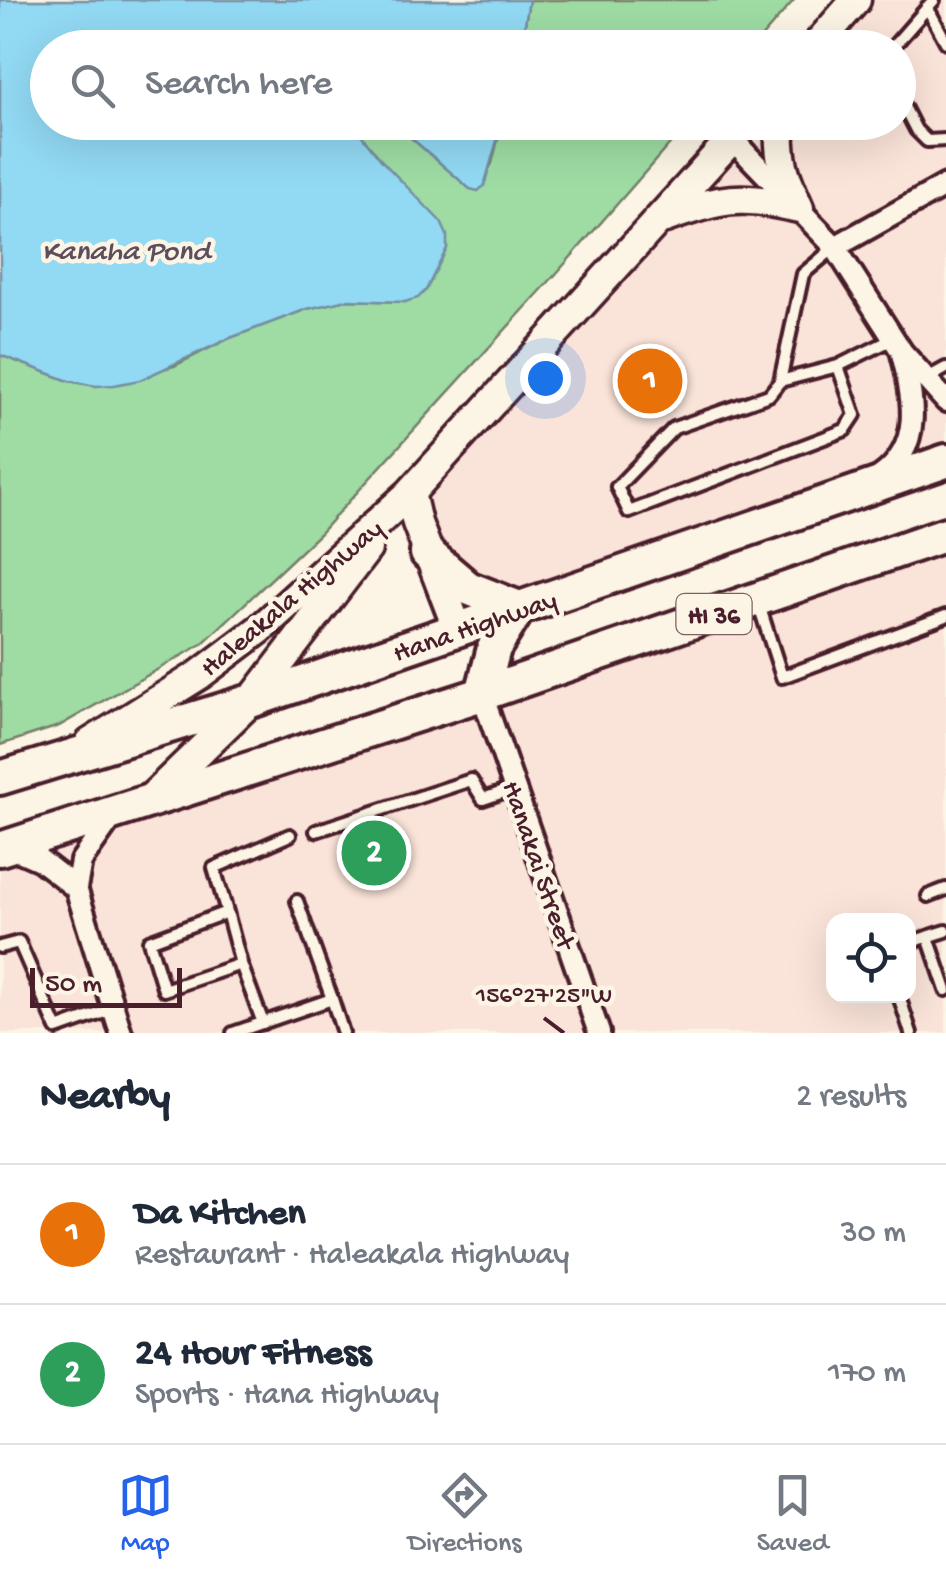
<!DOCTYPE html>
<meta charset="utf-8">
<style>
body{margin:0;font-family:"Gochi Hand",sans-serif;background:#f6f6f7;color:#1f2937}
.controls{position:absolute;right:30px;bottom:30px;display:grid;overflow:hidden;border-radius:20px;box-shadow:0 10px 40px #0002}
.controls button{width:90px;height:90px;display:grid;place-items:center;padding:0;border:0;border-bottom:2px solid #e0e1e3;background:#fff;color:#1f2937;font:50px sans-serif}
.scale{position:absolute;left:30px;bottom:25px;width:152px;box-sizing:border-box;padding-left:10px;border:5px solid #4a1f2b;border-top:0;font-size:28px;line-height:35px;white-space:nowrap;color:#4a1f2b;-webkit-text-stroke:8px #fcf5e5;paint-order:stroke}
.you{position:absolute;left:545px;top:378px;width:35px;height:35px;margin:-25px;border:8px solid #fff;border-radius:50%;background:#1a73e8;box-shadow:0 0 0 15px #1a73e833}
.badge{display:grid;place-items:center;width:65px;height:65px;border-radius:50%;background:#2563eb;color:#fff;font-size:32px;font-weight:700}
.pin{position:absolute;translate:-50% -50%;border:5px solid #fff;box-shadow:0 2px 10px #0006}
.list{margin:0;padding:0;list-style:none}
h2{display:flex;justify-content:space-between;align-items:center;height:130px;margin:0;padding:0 40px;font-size:42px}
h2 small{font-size:32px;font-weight:400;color:#747a83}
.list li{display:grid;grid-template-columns:65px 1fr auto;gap:30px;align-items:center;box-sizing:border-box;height:140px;padding:0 40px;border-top:2px solid #e0e1e3}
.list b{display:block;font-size:38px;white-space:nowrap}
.list p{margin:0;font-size:32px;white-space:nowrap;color:#747a83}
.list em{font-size:32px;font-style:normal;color:#747a83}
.icon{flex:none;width:55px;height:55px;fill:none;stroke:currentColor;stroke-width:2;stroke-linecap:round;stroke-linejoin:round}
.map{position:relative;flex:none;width:946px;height:1033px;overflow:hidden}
.search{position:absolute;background:#fff;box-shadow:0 10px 40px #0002;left:30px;right:30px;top:30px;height:110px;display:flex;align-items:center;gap:25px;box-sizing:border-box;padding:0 35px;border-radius:55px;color:#747a83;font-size:38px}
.sheet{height:410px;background:#fff}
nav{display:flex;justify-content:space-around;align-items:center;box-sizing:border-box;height:140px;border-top:2px solid #e0e1e3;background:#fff;font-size:28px;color:#747a83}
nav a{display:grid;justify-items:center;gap:5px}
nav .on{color:#2563eb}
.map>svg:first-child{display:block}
.built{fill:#fae3d8;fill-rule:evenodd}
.green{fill:#9edca4;stroke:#747e68;stroke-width:2.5}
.water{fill:#92d9f3;stroke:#758fa3;stroke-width:2.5}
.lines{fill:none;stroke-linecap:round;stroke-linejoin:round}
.lane-casing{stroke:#4a1f2b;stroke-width:18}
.street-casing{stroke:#4a1f2b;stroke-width:28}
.secondary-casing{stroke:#4a1f2b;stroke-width:35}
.primary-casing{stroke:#4a1f2b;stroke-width:40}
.lane{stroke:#fcf5e5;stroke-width:10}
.street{stroke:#fcf5e5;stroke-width:20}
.secondary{stroke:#fcf5e5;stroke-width:28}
.primary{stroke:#fcf5e5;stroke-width:32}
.ticks{fill:none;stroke:#4a1f2b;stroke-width:4}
.labels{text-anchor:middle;stroke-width:9;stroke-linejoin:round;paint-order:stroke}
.shield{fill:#fcf5e5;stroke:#7f5f63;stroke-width:2.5}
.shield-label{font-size:25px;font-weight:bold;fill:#4a1f2b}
.street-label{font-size:28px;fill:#4a1f2b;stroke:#fcf5e5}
.water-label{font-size:30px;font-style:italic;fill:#5c4e5d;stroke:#fcf5e5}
.ticks-label{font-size:25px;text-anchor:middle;fill:#4a1f2b;stroke:#fcf5e5;stroke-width:9;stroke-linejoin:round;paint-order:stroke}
</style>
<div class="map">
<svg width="946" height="1033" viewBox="0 0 946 1033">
<rect width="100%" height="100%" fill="#fcf5e5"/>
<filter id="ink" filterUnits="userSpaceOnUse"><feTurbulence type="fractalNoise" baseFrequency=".01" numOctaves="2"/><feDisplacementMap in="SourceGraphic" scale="20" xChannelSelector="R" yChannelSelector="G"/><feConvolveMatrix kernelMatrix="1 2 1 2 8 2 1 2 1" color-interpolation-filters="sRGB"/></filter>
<g filter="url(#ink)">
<path class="built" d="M856,0H946V461L458,630L410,493L747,123L898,122V48L814,47Z
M946,534V1033H0V849ZM834,921H908V996H834Z"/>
<path class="green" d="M529,0H794L753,47L521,48Z
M352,123H394L469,188L478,191L492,163L502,123H688L556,274L320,533L202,644L59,726L0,745V355L69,381L96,386L174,366L230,338L307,309L347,300L405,302L426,290L447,248Z"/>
<path class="water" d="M0,0H529L521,47L48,48V122L352,123L382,161L441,222L447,235V248L426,290L418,298L405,302L347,300L307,309L230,338L140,380L114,385L96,386L69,381L0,355Z
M394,123H502L484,186L478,191L470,189Z"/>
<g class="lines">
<defs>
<path id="lane" d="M927,7L946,42
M892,48L934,0
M898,95L916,130L927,141L946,140
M835,247L803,274L780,381L769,395L674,428L617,487L629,512L845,430L855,415L838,366L893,339
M926,379L946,368
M780,381L838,366
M759,605L782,677L946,616
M316,831L471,780L483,799L515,788
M928,896L946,889
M297,901L332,999
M227,912L241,964
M928,937L946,990
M908,943L946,931
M0,947L19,942L57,1029L113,1009
M899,996L911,1033
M263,1023L241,964L164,990L149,941L227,912L214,868L290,835
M233,1033L332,999L343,1033"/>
<path id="street" d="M732,139L835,247L902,352L946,401
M835,247L946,185
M880,477C923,447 914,398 902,354
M482,694L599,1033
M115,813L81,861L76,888L121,1033
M8,846L40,860L76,888"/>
<path id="secondary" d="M814,48L856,0
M780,122C778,159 784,175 799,208
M665,218C720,198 741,194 799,208
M410,493L417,523L458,630
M90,743L199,675L260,629L410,493L747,122
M150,799L251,701L367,549"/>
<path id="primary" d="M427,553L468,588L519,608
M482,694L494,648L519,608
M0,778L251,701L946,461
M0,849L482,694L946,534"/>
</defs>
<use href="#lane" class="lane-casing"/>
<use href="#street" class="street-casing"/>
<use href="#secondary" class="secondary-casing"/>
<use href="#primary" class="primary-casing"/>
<use href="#lane" class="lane"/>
<use href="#street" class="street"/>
<use href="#secondary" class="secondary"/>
<use href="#primary" class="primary"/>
</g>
</g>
<path class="ticks" d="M544,1018L564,1033"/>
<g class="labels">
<rect class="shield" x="676.5" y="594" width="75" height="40" rx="8"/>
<g class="shield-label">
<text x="714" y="623">HI 36</text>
</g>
<g class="street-label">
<text transform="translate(290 596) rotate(-40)" y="10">Haleakala Highway</text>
<text transform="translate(474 624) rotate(-19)" y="10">Hana Highway</text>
<text transform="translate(541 864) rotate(71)" y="10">Hanakai Street</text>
</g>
<g class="water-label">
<text x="126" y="259">Kanaha Pond</text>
</g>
</g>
<g class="ticks-label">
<text x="544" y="1002">156°27'25"W</text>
</g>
</svg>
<div class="controls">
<button><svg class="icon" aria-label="locate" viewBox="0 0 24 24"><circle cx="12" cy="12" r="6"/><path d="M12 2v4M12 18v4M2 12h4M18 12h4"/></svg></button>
</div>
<div class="scale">50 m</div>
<div class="you"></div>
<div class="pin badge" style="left:650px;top:381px;background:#e8710a">1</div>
<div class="pin badge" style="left:374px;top:853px;background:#2e9e5b">2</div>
<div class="search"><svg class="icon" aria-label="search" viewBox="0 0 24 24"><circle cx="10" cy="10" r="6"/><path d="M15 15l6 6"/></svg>Search here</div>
</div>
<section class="sheet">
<h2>Nearby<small>2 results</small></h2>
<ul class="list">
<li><span class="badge" style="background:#e8710a">1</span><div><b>Da Kitchen</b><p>Restaurant · Haleakala Highway</p></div><em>30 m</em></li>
<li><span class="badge" style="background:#2e9e5b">2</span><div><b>24 Hour Fitness</b><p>Sports · Hana Highway</p></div><em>170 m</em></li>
</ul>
</section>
<nav>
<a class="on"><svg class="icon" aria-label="map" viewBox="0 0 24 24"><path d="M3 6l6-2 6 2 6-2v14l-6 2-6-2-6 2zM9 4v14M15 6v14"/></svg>Map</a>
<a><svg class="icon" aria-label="directions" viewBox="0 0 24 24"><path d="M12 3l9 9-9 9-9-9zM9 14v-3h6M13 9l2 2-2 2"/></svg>Directions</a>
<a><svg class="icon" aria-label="saved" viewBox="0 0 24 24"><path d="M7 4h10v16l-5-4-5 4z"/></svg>Saved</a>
</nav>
